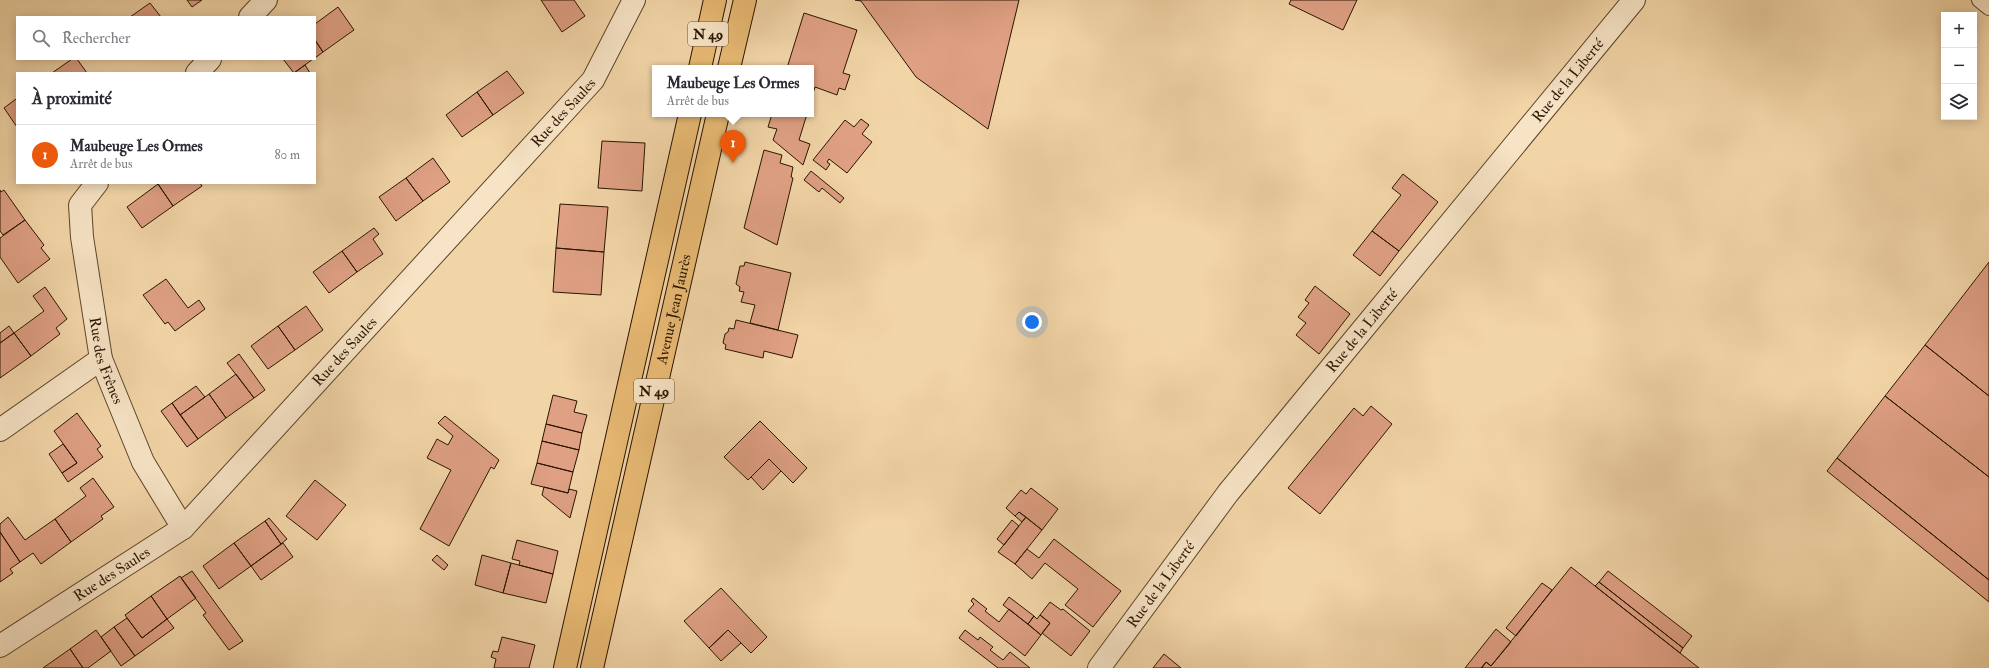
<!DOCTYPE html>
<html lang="fr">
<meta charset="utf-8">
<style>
body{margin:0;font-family:"IM FELL Double Pica",serif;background:#f7f7f7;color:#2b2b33}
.controls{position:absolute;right:12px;top:12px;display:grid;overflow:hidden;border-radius:0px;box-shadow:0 2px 10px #0003}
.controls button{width:36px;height:36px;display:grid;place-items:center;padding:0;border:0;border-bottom:1px solid #e1e1e2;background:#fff;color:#2b2b33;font:20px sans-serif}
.you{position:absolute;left:1032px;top:322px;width:14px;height:14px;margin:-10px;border:3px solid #fff;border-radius:50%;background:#1a73e8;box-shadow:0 0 0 6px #1a73e833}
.badge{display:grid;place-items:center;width:26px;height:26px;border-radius:50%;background:#ea580c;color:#fff;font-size:13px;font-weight:700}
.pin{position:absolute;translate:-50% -33px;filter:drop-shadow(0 1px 2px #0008)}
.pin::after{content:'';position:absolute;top:21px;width:14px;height:12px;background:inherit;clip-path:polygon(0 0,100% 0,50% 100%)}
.popup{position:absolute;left:652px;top:65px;width:162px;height:52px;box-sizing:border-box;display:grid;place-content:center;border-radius:0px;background:#fff;filter:drop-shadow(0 1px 3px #0005);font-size:13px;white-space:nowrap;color:#7c7c81}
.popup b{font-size:15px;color:#2b2b33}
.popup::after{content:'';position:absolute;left:50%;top:100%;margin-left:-8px;border:8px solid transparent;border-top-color:#fff}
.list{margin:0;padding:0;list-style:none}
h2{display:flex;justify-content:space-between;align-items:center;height:52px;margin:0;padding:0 16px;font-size:17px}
h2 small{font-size:13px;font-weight:400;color:#7c7c81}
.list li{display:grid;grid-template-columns:26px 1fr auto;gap:12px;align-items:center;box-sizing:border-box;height:60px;padding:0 16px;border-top:1px solid #e1e1e2}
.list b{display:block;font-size:15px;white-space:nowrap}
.list p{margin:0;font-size:13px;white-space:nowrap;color:#7c7c81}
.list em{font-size:13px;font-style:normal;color:#7c7c81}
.icon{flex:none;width:22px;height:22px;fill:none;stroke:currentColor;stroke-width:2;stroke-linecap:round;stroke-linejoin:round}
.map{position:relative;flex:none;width:1989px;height:668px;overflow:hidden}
.search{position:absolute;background:#fff;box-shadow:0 2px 10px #0003;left:16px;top:16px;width:300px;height:44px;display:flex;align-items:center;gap:10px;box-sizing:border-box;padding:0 14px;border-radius:0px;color:#7c7c81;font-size:15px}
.panel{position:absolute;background:#fff;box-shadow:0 2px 10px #0003;left:16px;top:72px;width:300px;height:112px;border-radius:0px}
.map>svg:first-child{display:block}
.building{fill:#dfa084;stroke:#2b1400}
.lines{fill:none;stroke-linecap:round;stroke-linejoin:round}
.service-casing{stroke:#5d442a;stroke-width:16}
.minor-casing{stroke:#5d442a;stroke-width:24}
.primary-casing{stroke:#2b1400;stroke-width:24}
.service{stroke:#f7e4c6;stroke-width:14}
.minor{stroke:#f7e4c6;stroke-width:22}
.primary{stroke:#e9ba74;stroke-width:22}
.labels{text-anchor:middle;stroke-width:3;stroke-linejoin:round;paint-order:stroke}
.shield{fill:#f7e4c6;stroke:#68523b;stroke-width:1}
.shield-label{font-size:14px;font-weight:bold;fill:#2b1400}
.street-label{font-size:15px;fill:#2b1400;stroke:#f7e4c6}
</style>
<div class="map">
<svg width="1989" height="668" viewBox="0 0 1989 668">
<rect width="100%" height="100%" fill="#f2d5a7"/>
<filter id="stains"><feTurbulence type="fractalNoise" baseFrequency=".005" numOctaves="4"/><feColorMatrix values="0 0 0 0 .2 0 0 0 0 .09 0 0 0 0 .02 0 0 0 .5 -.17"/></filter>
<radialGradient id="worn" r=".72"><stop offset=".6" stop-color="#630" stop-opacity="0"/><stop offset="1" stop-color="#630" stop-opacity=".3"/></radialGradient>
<path class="building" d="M187,0H202L192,7Z
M541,0H574L585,16L562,32Z
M855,0H1019L988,129L916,77L861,1Z
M1291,0H1357L1343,30L1289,4Z
M150,3L161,17H130Z
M338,7L354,30L323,52L315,40V24Z
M804,13L857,30L843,73L850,75L845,90L839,88L837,95L815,87L811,99V68H787Z
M315,40L323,52L315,58Z
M72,59H77L87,73H52Z
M283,59H313L294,73Z
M305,65L310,73H294Z
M507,71L524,93L493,115L477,92Z
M477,92L493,115L462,137L446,115Z
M16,99L17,101V127L4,108Z
M772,114H807L799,140L810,144L803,165L773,140L777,129L768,127Z
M861,119L869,125L862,134L872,142L847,173L829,159L827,162L830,164L826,170L813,160L845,120L854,127Z
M602,141L645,143L642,191L598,188Z
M764,150L782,155L780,163L793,167L791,177L793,178L777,245L744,228Z
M433,158L450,182L423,201L406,178Z
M811,171L844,198L840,203L822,188L819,192L804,180Z
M1403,174L1438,202L1399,251L1372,231L1401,195L1392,188Z
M406,178L423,201L396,221L379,197Z
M160,183H200L202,186L173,206L158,184Z
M158,184L173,206L142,228L127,207Z
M0,190L1,192L4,190L25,220L3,235L0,231Z
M560,204L608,207L604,252L556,248Z
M25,220L44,245L41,248L50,259L18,283L0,257V238Z
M374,228L379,234L373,239L383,254L357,272L342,251Z
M1372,231L1399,251L1380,276L1353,255Z
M556,248L604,252L601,295L553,292Z
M342,251L357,272L329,293L313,272Z
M745,262L791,273L778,330L750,323L755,305L741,302L744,292L739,291L740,287L736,284L740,266H744Z
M1989,262V396L1925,345Z
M166,279L188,308L199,300L205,309L175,331L168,322L165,324L143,295Z
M1315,286L1350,314L1319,354L1296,335L1306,323L1298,317L1309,303L1305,300Z
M45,287L67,319L56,328L60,334L31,356L14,333L44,311L33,296Z
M306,306L323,330L295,350L278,326Z
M736,320L798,335L792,358L764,351L763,358L725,349L726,345L723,343L725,334L728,332L729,328L734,329Z
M9,326L14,333L0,343V333Z
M278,326L295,350L268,369L251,346Z
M14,333L31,356L0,378V343Z
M1925,345L1989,396V477L1885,396Z
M239,354L265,390L254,398L227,363Z
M236,374L254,398L226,418L209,394Z
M196,386L205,397L180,415L172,403Z
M209,394L226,418L198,439L180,415Z
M553,395L577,401L574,412L587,415L582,433L546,424Z
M1885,396L1989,477V580L1837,458Z
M172,403L198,439L187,447L161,411Z
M1371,406L1392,424L1320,514L1288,488L1354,408L1363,416Z
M77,413L101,446L97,449L103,457L68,482L62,473L77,463L54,431Z
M445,416L499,460L494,469L491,467L449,546L420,529L451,470L427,458L437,439L448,445L453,436L438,423Z
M760,421L807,468L793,483L769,459L748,480L724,457Z
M546,424L582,433L579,450L542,441Z
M542,441L579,450L573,472L537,463Z
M63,444L77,463L62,473L49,454Z
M1837,458L1989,580V602L1827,471Z
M769,459L781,471L763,490L751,477Z
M537,463L573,472L568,493L531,484Z
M93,478L114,507L101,516L103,519L71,542L55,519L86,496L80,488Z
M315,480L346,505L317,540L286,516Z
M544,487L568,493L569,489L577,491L570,518L542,495Z
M1031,488L1058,509L1042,530L1019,512L1015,516L1006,508L1021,490L1026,494Z
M1019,512L1026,517L1022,522L1015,516Z
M8,517L25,540L55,519L71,542L41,564L33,553L20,562L0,532V524Z
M1026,517L1042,530L1015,564L998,552Z
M269,518L287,539L281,544L265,521Z
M1012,520L1019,526L1004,545L997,539Z
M265,521L281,544L251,566L234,543Z
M0,532L20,562L10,569L13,573L0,582Z
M1054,539L1121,591L1093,627L1065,605L1078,589L1045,563L1032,579L1015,564L1027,549L1039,558Z
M517,540L558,551L553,574L519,565L520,561L512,559Z
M234,543L251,566L219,589L203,566Z
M283,543L293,557L261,580L251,566Z
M437,555L448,565L444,570L432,560Z
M482,555L511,563L503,593L475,585Z
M511,563L553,574L546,603L503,593Z
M1571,567L1595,586L1699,668H1481L1486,662L1491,666Z
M192,571L243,641L229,650L203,615L206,613L181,578Z
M1608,571L1692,636L1683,648L1599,582Z
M180,576L196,598L167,619L151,596Z
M1599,582L1683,648L1680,653L1595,586Z
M1542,583L1552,590L1516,636L1506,628Z
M721,588L767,637L751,653L728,630L709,648L684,621Z
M151,596L167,619L142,638L125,615Z
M1009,597L1034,616L1028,624L1003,605Z
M973,598L987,609L985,611L999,622L1009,609L1041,635L1025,656L968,611L974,604L971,601Z
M1050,602L1061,610L1063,609L1090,631L1071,656L1042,633L1050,623L1040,615Z
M1040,615L1050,623L1041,635L1028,624L1034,616L1037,619Z
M127,618L142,638L167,619L174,628L135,656L114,627Z
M114,627L135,656L121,666L101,637Z
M1496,629L1511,642L1491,666L1486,662L1482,668H1465Z
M96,630L111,651L88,668H83L70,649Z
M728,630L741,643L721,661L709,648Z
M965,630L978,640L980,637L993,647L990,650L1003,660L1010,652L1030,668H998L959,638Z
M502,637L535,645L529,668H494L496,659L491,657L493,651L498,652Z
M70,649L83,668H43Z
M1164,654L1181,668H1153Z"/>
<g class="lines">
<defs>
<path id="service" d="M1979,0L1989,8"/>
<g id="minor">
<path d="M250,17L266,0"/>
<path d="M197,73L210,59"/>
<path id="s1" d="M97,183L80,205L82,237L101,359L143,462L183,528"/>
<path d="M0,430L101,359"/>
<path id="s2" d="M0,646L183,528L593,80L634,0"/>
<path id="s3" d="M1099,668L1228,493L1634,0"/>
</g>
<g id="primary">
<path d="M700,68L715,0"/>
<path d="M729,68L745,0"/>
<path d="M565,668L690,114"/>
<path id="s4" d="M592,668L718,114"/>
</g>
</defs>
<use href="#service" class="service-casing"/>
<use href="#minor" class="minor-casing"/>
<use href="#primary" class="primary-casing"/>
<use href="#service" class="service"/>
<use href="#minor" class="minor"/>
<use href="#primary" class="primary"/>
</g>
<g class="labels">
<g class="shield">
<rect x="688" y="22" width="40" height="24" rx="3"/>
<rect x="634" y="379" width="40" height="24" rx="3"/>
</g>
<g class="shield-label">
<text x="708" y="39">N 49</text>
<text x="654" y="396">N 49</text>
</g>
<g class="street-label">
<text dy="5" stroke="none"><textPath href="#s3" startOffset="752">Rue de la Liberté</textPath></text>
<text dy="5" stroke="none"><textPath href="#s2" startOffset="781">Rue des Saules</textPath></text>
<text dy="5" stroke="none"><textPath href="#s4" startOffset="368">Avenue Jean Jaurès</textPath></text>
<text dy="5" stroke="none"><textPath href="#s3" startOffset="428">Rue de la Liberté</textPath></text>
<text dy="5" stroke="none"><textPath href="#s2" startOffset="457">Rue des Saules</textPath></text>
<text dy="5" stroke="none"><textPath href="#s1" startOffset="186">Rue des Frênes</textPath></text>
<text dy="5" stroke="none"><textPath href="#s2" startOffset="133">Rue des Saules</textPath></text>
<text dy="5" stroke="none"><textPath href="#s3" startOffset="104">Rue de la Liberté</textPath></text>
</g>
</g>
<rect width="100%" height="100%" filter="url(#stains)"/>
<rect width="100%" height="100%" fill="url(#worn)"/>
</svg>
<div class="controls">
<button>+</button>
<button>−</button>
<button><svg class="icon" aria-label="layers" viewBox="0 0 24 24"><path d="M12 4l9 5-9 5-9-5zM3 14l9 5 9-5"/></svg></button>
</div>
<div class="you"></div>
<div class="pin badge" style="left:733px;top:163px">1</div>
<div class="popup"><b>Maubeuge Les Ormes</b>Arrêt de bus</div>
<div class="search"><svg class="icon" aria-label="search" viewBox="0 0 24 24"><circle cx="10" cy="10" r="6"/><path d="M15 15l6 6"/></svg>Rechercher</div>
<section class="panel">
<h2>À proximité<small></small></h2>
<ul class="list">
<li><span class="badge">1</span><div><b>Maubeuge Les Ormes</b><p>Arrêt de bus</p></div><em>80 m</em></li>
</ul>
</section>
</div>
